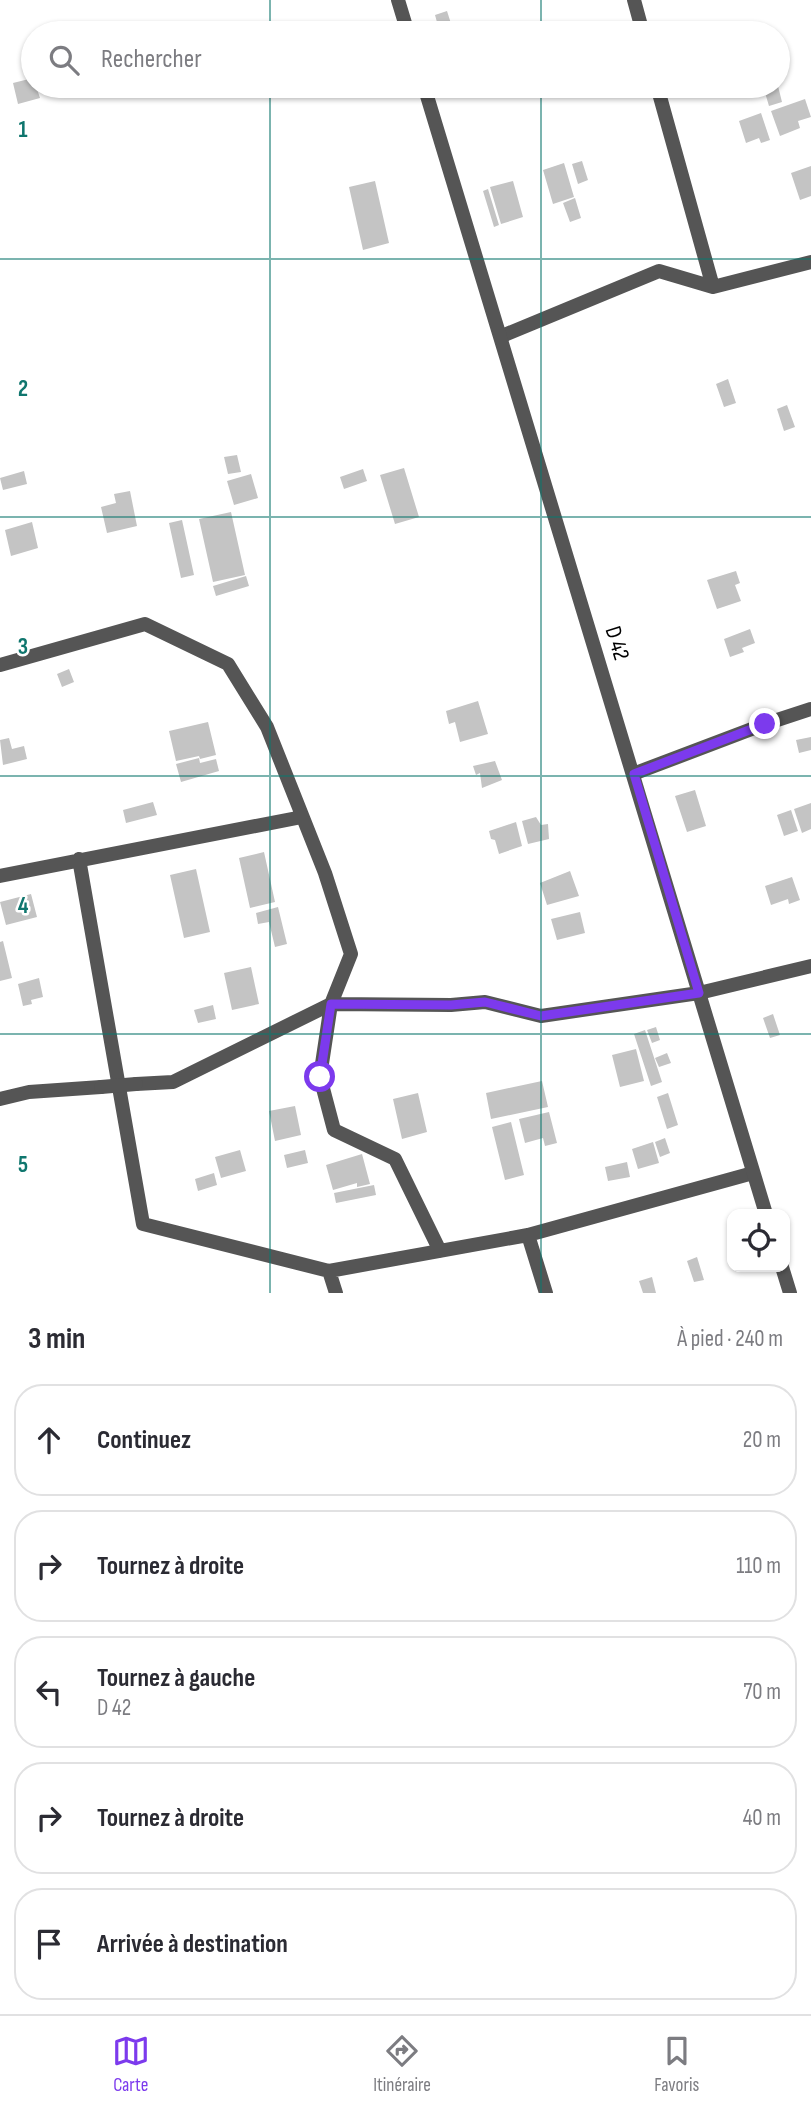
<!DOCTYPE html>
<html lang="fr">
<meta charset="utf-8">
<style>
body{margin:0;font-family:"Sofia Sans Condensed",sans-serif;background:#f7f7f7;color:#2b2b33}
.controls{position:absolute;right:21px;bottom:21px;display:grid;overflow:hidden;border-radius:14px;box-shadow:0 2px 5px #0004}
.controls button{width:63px;height:63px;display:grid;place-items:center;padding:0;border:0;border-bottom:2px solid #e1e1e2;background:#fff;color:#2b2b33;font:35px sans-serif}
.stop{position:absolute;width:21px;height:21px;margin:-16px;border:5px solid #7c3aed;border-radius:50%;background:#fff}
.stop.end{background:#7c3aed;border-color:#fff;box-shadow:0 2px 7px #0008}
.list{margin:0;padding:0;list-style:none}
h2{display:flex;justify-content:space-between;align-items:center;height:91px;margin:0;padding:0 28px;font-size:30px}
h2 small{font-size:23px;font-weight:400;color:#7c7c81}
.list li{display:grid;grid-template-columns:46px 1fr auto;gap:21px;align-items:center;box-sizing:border-box;height:112px;margin:0 14px 14px;padding:0 14px;border:2px solid #e1e1e2;border-radius:28px}
.list b{display:block;font-size:26px;white-space:nowrap}
.list p{margin:0;font-size:23px;white-space:nowrap;color:#7c7c81}
.list em{font-size:23px;font-style:normal;color:#7c7c81}
.icon{flex:none;width:38px;height:38px;fill:none;stroke:currentColor;stroke-width:2;stroke-linecap:round;stroke-linejoin:round}
.map{position:relative;flex:none;width:811px;height:1293px;overflow:hidden}
.search{position:absolute;background:#fff;box-shadow:0 2px 5px #0004;left:21px;right:21px;top:21px;height:77px;display:flex;align-items:center;gap:18px;box-sizing:border-box;padding:0 24px;border-radius:38px;color:#7c7c81;font-size:26px}
.sheet{height:721px;background:#fff}
nav{display:flex;justify-content:space-around;align-items:center;box-sizing:border-box;height:98px;border-top:2px solid #e1e1e2;background:#fff;font-size:19px;color:#7c7c81}
nav a{display:grid;justify-items:center;gap:4px}
nav .on{color:#7c3aed}
.map>svg:first-child{display:block}
.building{fill:#c4c4c4}
.lines{fill:none;stroke-linecap:round;stroke-linejoin:round}
.minor{stroke:#555;stroke-width:14}
.tertiary{stroke:#555;stroke-width:14}
.minor-bridge{stroke:#555;stroke-width:14}
.route{stroke:#7c3aed;stroke-width:9}
.grid{fill:none;stroke:#0f766e;stroke-width:2;stroke-opacity:0.55}
.labels{text-anchor:middle;stroke-width:5;stroke-linejoin:round;paint-order:stroke}
.street-label{font-size:23px;fill:#000;stroke:#fff}
.grid-label{font-size:23px;text-anchor:middle;font-weight:bold;fill:#0f766e;stroke:#fff;stroke-width:5;stroke-linejoin:round;paint-order:stroke}
</style>
<div class="map">
<svg width="811" height="1293" viewBox="0 0 811 1293">
<rect width="100%" height="100%" fill="#fff"/>
<path class="building" d="M447,11L454,33H440L435,15Z
M33,78V86H36L40,98L18,104L13,83Z
M763,86H778L782,102L769,106Z
M805,99L811,117L798,121L800,128L780,136L771,111Z
M761,113L770,140L761,143L759,138L746,143L739,121Z
M582,161L588,180L578,184L572,164Z
M564,163L574,197L553,204L543,170Z
M811,166V196L800,200L791,173Z
M375,181L389,243L363,250L349,187Z
M513,181L523,217L501,224L490,187Z
M488,189L499,225L494,227L483,191Z
M575,198L581,218L570,222L563,203Z
M728,379L736,403L724,407L716,384Z
M787,405L795,427L784,431L777,409Z
M237,455L241,472L228,474L224,457Z
M404,468L419,517L395,524L380,475Z
M363,469L367,481L344,489L340,477Z
M24,471L27,484L3,490L0,478Z
M251,474L258,498L234,505L227,481Z
M130,491L137,526L107,533L101,507L116,503L114,494Z
M231,512L245,575L213,582L199,519Z
M182,520L194,575L181,578L169,523Z
M32,522L38,548L11,556L5,530Z
M736,571L740,583L735,585L741,601L717,609L707,580Z
M246,576L249,586L216,596L213,586Z
M750,629L755,643L742,648L744,652L730,657L724,639Z
M69,669L74,682L62,687L57,674Z
M478,701L488,734L460,742L455,722L449,724L446,711Z
M208,722L216,755L200,759L199,756L176,761L169,731Z
M811,737V750L799,753L796,740Z
M9,738L12,749L24,746L27,759L3,765L0,740Z
M199,758L200,763L216,759L219,771L181,782L176,764Z
M495,761L502,780L482,788L480,773L476,775L473,766Z
M695,790L706,826L687,832L675,796Z
M153,802L157,815L126,823L123,810Z
M811,803V829L802,833L794,809Z
M791,810L798,831L784,836L777,815Z
M536,817L541,825L548,824L549,839L528,844L522,821Z
M516,822L522,846L499,854L495,840L491,839L489,831Z
M264,852L275,902L250,908L239,858Z
M196,869L210,932L184,938L170,875Z
M570,871L579,896L547,905L540,883Z
M792,877L800,900L789,904L788,899L771,905L765,886Z
M31,894L37,917L6,925L0,902Z
M278,907L287,944L275,947L269,922L258,924L256,913Z
M580,912L585,933L557,940L551,919Z
M3,941L12,978L0,981V942Z
M251,967L259,1004L232,1010L224,973Z
M39,978L43,997L31,1000L32,1004L23,1006L18,984Z
M213,1005L216,1019L198,1023L194,1010Z
M773,1014L780,1035L770,1038L763,1018Z
M656,1027L660,1040L652,1043L647,1030Z
M645,1030L662,1082L651,1086L634,1034Z
M636,1049L644,1081L620,1087L612,1055Z
M667,1053L671,1063L659,1067L655,1058Z
M542,1081L548,1107L491,1119L486,1093Z
M418,1093L427,1132L402,1139L393,1099Z
M668,1093L678,1125L667,1129L657,1097Z
M295,1106L301,1135L275,1141L269,1111Z
M549,1112L557,1143L545,1146L543,1138L525,1143L519,1119Z
M511,1122L524,1175L505,1180L492,1127Z
M665,1138L670,1153L660,1157L655,1142Z
M653,1142L659,1163L638,1169L632,1149Z
M240,1150L246,1171L221,1178L215,1157Z
M305,1150L308,1163L287,1168L284,1155Z
M362,1154L370,1184L357,1187V1183L333,1190L326,1165Z
M627,1162L630,1177L608,1181L605,1167Z
M214,1173L217,1185L198,1191L195,1179Z
M374,1185L376,1195L336,1203L334,1193Z
M697,1257L704,1280L694,1282L687,1261Z
M652,1277L656,1293H643L639,1281Z"/>
<g class="lines">
<path class="minor" d="M634,0L643,33
M657,86L713,287
M502,336L659,271L713,287L811,262
M0,665L145,624L228,664L267,727L325,873L351,954L331,1004L320,1077L334,1130L395,1159L440,1251
M633,774L765,724L811,709
M79,859L143,1224L329,1271L528,1235L753,1173
M0,876L302,817
M136,1084L173,1082L331,1004L451,1005L485,1002L541,1016L699,993L811,966
M0,1099L29,1092L101,1087
M528,1235L546,1293
M329,1271L336,1293"/>
<path class="tertiary" d="M398,0L408,33
M424,86L766,1214
M782,1267L790,1293"/>
<path class="minor-bridge" d="M101,1087L136,1084"/>
</g>
<g class="lines">
<path class="route" d="M320,1077L331,1004L451,1005L485,1002L541,1016L699,993L634,774L765,724"/>
</g>
<path class="grid" d="M270,0V33M541,0V33M270,86V1293M541,86V1293M0,259H811M0,517H811M0,776H811M0,1034H811"/>
<g class="labels">
<g class="street-label">
<text transform="translate(618 643) rotate(73)" y="8">D 42</text>
</g>
</g>
<g class="grid-label">
<text x="23" y="137">1</text>
<text x="23" y="396">2</text>
<text x="23" y="654">3</text>
<text x="23" y="913">4</text>
<text x="23" y="1172">5</text>
</g>
</svg>
<div class="controls">
<button><svg class="icon" aria-label="locate" viewBox="0 0 24 24"><circle cx="12" cy="12" r="6"/><path d="M12 2v4M12 18v4M2 12h4M18 12h4"/></svg></button>
</div>
<div class="stop" style="left:320px;top:1077px"></div>
<div class="stop end" style="left:765px;top:724px"></div>
<div class="search"><svg class="icon" aria-label="search" viewBox="0 0 24 24"><circle cx="10" cy="10" r="6"/><path d="M15 15l6 6"/></svg>Rechercher</div>
</div>
<section class="sheet">
<h2>3 min<small>À pied · 240 m</small></h2>
<ul class="list">
<li><svg class="icon" aria-label="ahead" viewBox="0 0 24 24"><path d="M12 20V5M6 11l6-6 6 6"/></svg><div><b>Continuez</b></div><em>20 m</em></li>
<li><svg class="icon" aria-label="right" viewBox="0 0 24 24"><path d="M7 20v-9h11M14 6l5 5-5 5"/></svg><div><b>Tournez à droite</b></div><em>110 m</em></li>
<li><svg class="icon" aria-label="left" viewBox="0 0 24 24"><path d="M17 20v-9H6M10 6l-5 5 5 5"/></svg><div><b>Tournez à gauche</b><p>D 42</p></div><em>70 m</em></li>
<li><svg class="icon" aria-label="right" viewBox="0 0 24 24"><path d="M7 20v-9h11M14 6l5 5-5 5"/></svg><div><b>Tournez à droite</b></div><em>40 m</em></li>
<li><svg class="icon" aria-label="arrive" viewBox="0 0 24 24"><path d="M6 21V4h12l-3 4 3 4H6"/></svg><div><b>Arrivée à destination</b></div></li>
</ul>
</section>
<nav>
<a class="on"><svg class="icon" aria-label="map" viewBox="0 0 24 24"><path d="M3 6l6-2 6 2 6-2v14l-6 2-6-2-6 2zM9 4v14M15 6v14"/></svg>Carte</a>
<a><svg class="icon" aria-label="directions" viewBox="0 0 24 24"><path d="M12 3l9 9-9 9-9-9zM9 14v-3h6M13 9l2 2-2 2"/></svg>Itinéraire</a>
<a><svg class="icon" aria-label="saved" viewBox="0 0 24 24"><path d="M7 4h10v16l-5-4-5 4z"/></svg>Favoris</a>
</nav>
